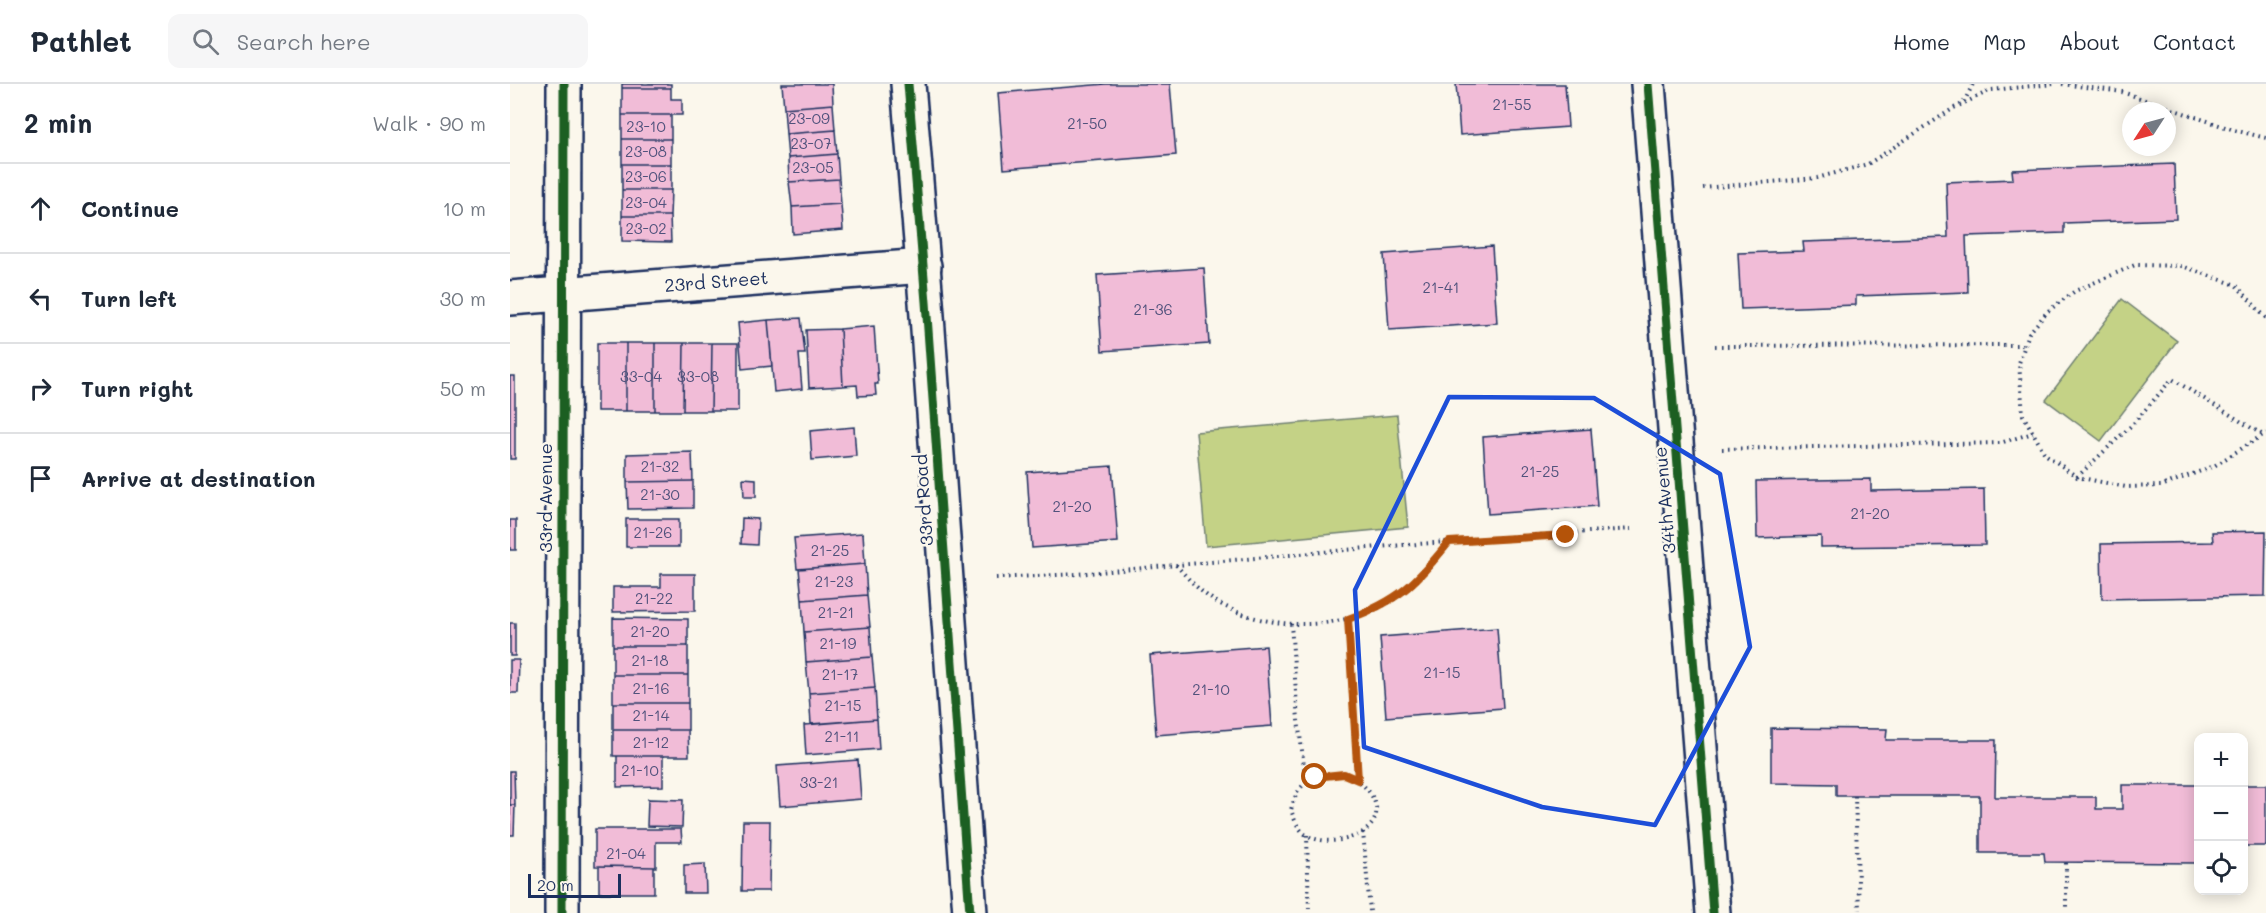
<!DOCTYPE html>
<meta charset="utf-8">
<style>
body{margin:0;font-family:Mali,sans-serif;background:#f6f6f7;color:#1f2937}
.controls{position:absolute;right:18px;bottom:18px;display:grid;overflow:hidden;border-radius:12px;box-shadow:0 3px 15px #0003}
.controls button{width:54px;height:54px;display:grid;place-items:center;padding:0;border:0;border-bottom:2px solid #e0e1e3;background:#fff;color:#1f2937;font:30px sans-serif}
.compass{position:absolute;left:1612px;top:18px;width:54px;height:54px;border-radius:50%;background:#fff;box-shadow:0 3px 15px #0003;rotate:234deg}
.scale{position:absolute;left:18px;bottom:15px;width:93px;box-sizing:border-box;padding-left:6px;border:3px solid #1b2f5e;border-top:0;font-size:16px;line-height:21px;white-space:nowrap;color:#1b2f5e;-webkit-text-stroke:4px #fbf7ec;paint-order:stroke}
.stop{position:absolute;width:18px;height:18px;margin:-14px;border:4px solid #b45309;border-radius:50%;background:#fff}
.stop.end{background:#b45309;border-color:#fff;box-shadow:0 2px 6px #0008}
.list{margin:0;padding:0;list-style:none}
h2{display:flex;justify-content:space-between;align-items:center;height:78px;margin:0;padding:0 24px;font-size:26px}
h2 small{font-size:20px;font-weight:400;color:#747a83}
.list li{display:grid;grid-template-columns:39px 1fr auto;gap:18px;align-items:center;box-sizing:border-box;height:90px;padding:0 24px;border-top:2px solid #e0e1e3}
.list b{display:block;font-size:22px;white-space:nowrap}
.list em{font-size:20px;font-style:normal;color:#747a83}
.icon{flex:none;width:33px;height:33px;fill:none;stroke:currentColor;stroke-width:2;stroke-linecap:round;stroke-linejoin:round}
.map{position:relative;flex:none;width:1756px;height:829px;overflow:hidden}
header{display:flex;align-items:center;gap:36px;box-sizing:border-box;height:84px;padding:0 30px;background:#fff;border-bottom:2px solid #e0e1e3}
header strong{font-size:28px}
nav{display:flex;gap:33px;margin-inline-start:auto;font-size:21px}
.search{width:420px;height:54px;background:#f6f6f7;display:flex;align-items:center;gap:15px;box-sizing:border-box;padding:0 21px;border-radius:12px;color:#747a83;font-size:22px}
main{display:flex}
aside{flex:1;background:#fff}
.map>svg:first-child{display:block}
.green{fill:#c4d286;stroke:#708072;stroke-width:1.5}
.building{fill:#f1bcd7;stroke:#1b2f5e;stroke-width:1.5}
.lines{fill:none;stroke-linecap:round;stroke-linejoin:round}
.minor-casing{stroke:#1b2f5e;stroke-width:38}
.tertiary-casing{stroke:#1b2f5e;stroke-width:38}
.path{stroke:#1b2f5e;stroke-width:4;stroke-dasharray:1.5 4.5;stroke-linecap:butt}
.minor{stroke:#fbf7ec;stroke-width:33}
.tertiary{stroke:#fbf7ec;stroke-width:33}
.cycleway-casing{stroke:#fbf7ec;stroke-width:13}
.cycleway{stroke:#1b5e20;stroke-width:9}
.route{stroke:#b45309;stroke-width:8}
.marked{fill:none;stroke:#1d4ed8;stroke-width:4.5;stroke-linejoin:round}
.labels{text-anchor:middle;stroke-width:5;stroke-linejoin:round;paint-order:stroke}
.number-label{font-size:15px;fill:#50527c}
.street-label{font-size:18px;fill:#1b2f5e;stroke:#fbf7ec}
</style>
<header>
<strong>Pathlet</strong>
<div class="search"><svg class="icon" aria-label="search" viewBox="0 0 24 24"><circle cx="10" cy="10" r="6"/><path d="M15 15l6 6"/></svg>Search here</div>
<nav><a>Home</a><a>Map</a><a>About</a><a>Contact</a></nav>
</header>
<main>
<aside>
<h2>2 min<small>Walk · 90 m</small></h2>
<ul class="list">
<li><svg class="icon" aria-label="ahead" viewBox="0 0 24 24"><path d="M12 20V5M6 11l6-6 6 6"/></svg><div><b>Continue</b></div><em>10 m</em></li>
<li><svg class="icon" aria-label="left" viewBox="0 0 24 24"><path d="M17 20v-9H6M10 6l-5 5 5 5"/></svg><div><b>Turn left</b></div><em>30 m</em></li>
<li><svg class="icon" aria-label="right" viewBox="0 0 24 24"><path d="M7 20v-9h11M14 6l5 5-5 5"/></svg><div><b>Turn right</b></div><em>50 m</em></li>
<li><svg class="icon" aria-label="arrive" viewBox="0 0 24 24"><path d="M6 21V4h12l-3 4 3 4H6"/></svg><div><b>Arrive at destination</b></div></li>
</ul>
</aside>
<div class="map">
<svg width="1756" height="829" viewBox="0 0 1756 829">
<rect width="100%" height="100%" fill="#fbf7ec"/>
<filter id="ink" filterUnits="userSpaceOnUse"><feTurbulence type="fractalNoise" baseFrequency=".0167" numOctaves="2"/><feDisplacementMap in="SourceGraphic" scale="12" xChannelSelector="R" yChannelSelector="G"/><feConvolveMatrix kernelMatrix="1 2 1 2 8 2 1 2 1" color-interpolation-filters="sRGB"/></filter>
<g filter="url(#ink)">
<path class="green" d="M1612,215L1667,257L1591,357L1536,316Z
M887,331L898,443L696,462L686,348Z"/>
<path class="building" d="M112,0H161V4H112Z
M272,0H322L323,20L274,24Z
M596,0H660L666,71L494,85L488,9Z
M946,0H1055L1058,43L950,51Z
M112,4H161V15H172V31H112Z
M323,20L325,46L276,50L274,24Z
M112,31H161V55H112Z
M325,46L327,70L278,74L276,50Z
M112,55H161V80H112Z
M327,70L329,95L279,98L278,74Z
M112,80H161V106H112Z
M1664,80L1666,135L1554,139V149L1456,152L1458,208L1346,212V221L1231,225L1228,169L1294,167L1293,158L1438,153L1436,98L1503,95L1502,86Z
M329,95L331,120L282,123L279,98Z
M112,106H161L160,132H112Z
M331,120L333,146L283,150L282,123Z
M112,132H160L161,158L112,157Z
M982,162L987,239L879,246L874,170Z
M694,184L699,260L592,267L587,191Z
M291,234L295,270H289L292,305L264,308L258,236Z
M258,236L262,282L232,285L228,239Z
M364,242L368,300H365L366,311L348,312L347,301L333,302L330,245Z
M330,245L333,302L299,304L296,246Z
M87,259H116V327H87Z
M116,259H145V327H116Z
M145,259H174L173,327H145Z
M174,259H202L201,327H173Z
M202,259H228V327H201Z
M0,292H5V375H0Z
M344,343L346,372L302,376L300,347Z
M1081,345L1087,422L978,430L973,353Z
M182,368L183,397L117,398V370Z
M602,382L608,458L522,464L517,388Z
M233,394L246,395V413H234Z
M1361,395V407L1474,405L1475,461L1311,463V452L1247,454L1246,397Z
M183,397V424L118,425L117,398Z
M232,434L248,435L247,461L231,460Z
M116,435H169V463H116Z
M0,436H6V466H0Z
M1756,447L1755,512L1592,515L1591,460L1703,458L1702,448Z
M353,449L355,480L287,485L284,454Z
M355,480L357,511L292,516L289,485Z
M151,490H185V527L103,528V503H151Z
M357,511L360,543L294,548L292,516Z
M103,534L178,535V562H103Z
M0,539H5V572H0Z
M360,543L362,573L296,578L294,548Z
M987,544L993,624L876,633L870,553Z
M103,562H178V591H103Z
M756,562L762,642L646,651L640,571Z
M362,573L365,604L299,609L296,578Z
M0,576H9L8,609H0Z
M103,591H178V619H103Z
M365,604L367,635L301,640L299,609Z
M103,619H178V646H103Z
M367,635L369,665L296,671L294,641Z
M1261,644L1377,645L1376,656H1486L1485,713H1586V725H1612V701H1688V779L1535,778L1534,769H1470V712H1326V700L1261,699Z
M103,646H178L179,672H103Z
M107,672H153V702L107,703Z
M348,676L351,715L270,722L267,682Z
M0,687H4L5,721H0Z
M1734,701H1756V762H1734Z
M138,715L173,716L172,743L137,742Z
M0,721H5L4,751H0Z
M233,737H260L259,807H232Z
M85,745H171L172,758H146V783L85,782Z
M195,780L196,809H174V781Z
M89,782L144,783V809H89Z"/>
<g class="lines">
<defs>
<g id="minor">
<path d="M398,0L416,218L460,829"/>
<path id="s1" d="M0,214L414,182"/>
<path d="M52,829L54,0"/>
</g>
<path id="tertiary" d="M1138,0L1203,829"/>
</defs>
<use href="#minor" class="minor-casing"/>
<use href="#tertiary" class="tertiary-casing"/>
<path class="path" d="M1552,0L1612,8L1724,46L1756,54
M1454,18L1463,0
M1193,104L1307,94L1358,80L1444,24L1481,6L1544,0
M1756,234L1726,201L1672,182L1625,181L1565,207L1538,227L1519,249L1509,279L1513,331L1535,370L1567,393L1616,403L1651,402L1704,382L1756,349
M1205,262L1515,261
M1212,365L1490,359L1523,349
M1567,393L1623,340L1662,295L1753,351
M666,481C676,492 686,504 699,513C749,547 824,549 877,519C902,505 921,481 939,459
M486,494L567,490L880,462L1121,445
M838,535L847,695
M781,540L788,636L796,697
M834,690C845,693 853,700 860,709C887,749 820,768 795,750C787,744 784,734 781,726C789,693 805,693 834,690Z
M1345,712L1349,826
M853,748L860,827
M797,751L799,828
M1556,779V825"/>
<use href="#minor" class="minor"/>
<use href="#tertiary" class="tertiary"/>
<defs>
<path id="cycleway" d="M398,0L416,218L460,829
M1138,0L1203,829
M52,829L54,0"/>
</defs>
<use href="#cycleway" class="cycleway-casing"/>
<use href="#cycleway" class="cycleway"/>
</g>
</g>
<g class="lines" filter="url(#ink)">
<path class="route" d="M805,693L834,690L848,696L838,535C889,517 906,499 939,458L1056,451"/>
</g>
<path class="marked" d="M939,313L1084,314L1210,390L1240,563L1145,741L1032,723L854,663L845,506Z"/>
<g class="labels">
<g class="number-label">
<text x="1002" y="26">21-55</text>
<text x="299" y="40">23-09</text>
<text x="577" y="45">21-50</text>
<text x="136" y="48">23-10</text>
<text x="301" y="65">23-07</text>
<text x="136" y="73">23-08</text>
<text x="303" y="89">23-05</text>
<text x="136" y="98">23-06</text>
<text x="136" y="124">23-04</text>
<text x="136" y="150">23-02</text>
<text x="931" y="209">21-41</text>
<text x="643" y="231">21-36</text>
<text x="131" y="298">33-04</text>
<text x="188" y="298">33-08</text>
<text x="150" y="388">21-32</text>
<text x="1030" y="393">21-25</text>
<text x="150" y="416">21-30</text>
<text x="562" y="428">21-20</text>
<text x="1360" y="435">21-20</text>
<text x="143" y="454">21-26</text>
<text x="320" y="472">21-25</text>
<text x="324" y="503">21-23</text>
<text x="144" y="520">21-22</text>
<text x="326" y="534">21-21</text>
<text x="140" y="553">21-20</text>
<text x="328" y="565">21-19</text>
<text x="140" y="582">21-18</text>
<text x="932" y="594">21-15</text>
<text x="330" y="596">21-17</text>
<text x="141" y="610">21-16</text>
<text x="701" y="611">21-10</text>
<text x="333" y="627">21-15</text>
<text x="141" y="637">21-14</text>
<text x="332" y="658">21-11</text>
<text x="141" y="664">21-12</text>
<text x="130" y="692">21-10</text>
<text x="309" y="704">33-21</text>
<text x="116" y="775">21-04</text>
</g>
<g class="street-label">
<text dy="6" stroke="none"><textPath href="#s1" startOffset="207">23rd Street</textPath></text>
<text transform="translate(36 414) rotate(-90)" y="6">33rd Avenue</text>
<text transform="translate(414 416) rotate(-94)" y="6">33rd Road</text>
<text transform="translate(1155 416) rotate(-95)" y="6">34th Avenue</text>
</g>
</g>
</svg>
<div class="controls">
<button>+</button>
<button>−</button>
<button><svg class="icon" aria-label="locate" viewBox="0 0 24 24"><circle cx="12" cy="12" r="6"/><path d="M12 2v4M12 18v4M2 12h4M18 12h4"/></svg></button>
</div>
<svg class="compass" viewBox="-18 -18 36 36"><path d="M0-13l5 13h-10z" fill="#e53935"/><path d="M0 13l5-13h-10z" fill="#747a83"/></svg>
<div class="scale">20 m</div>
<div class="stop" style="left:805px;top:693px"></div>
<div class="stop end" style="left:1056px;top:451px"></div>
</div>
</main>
